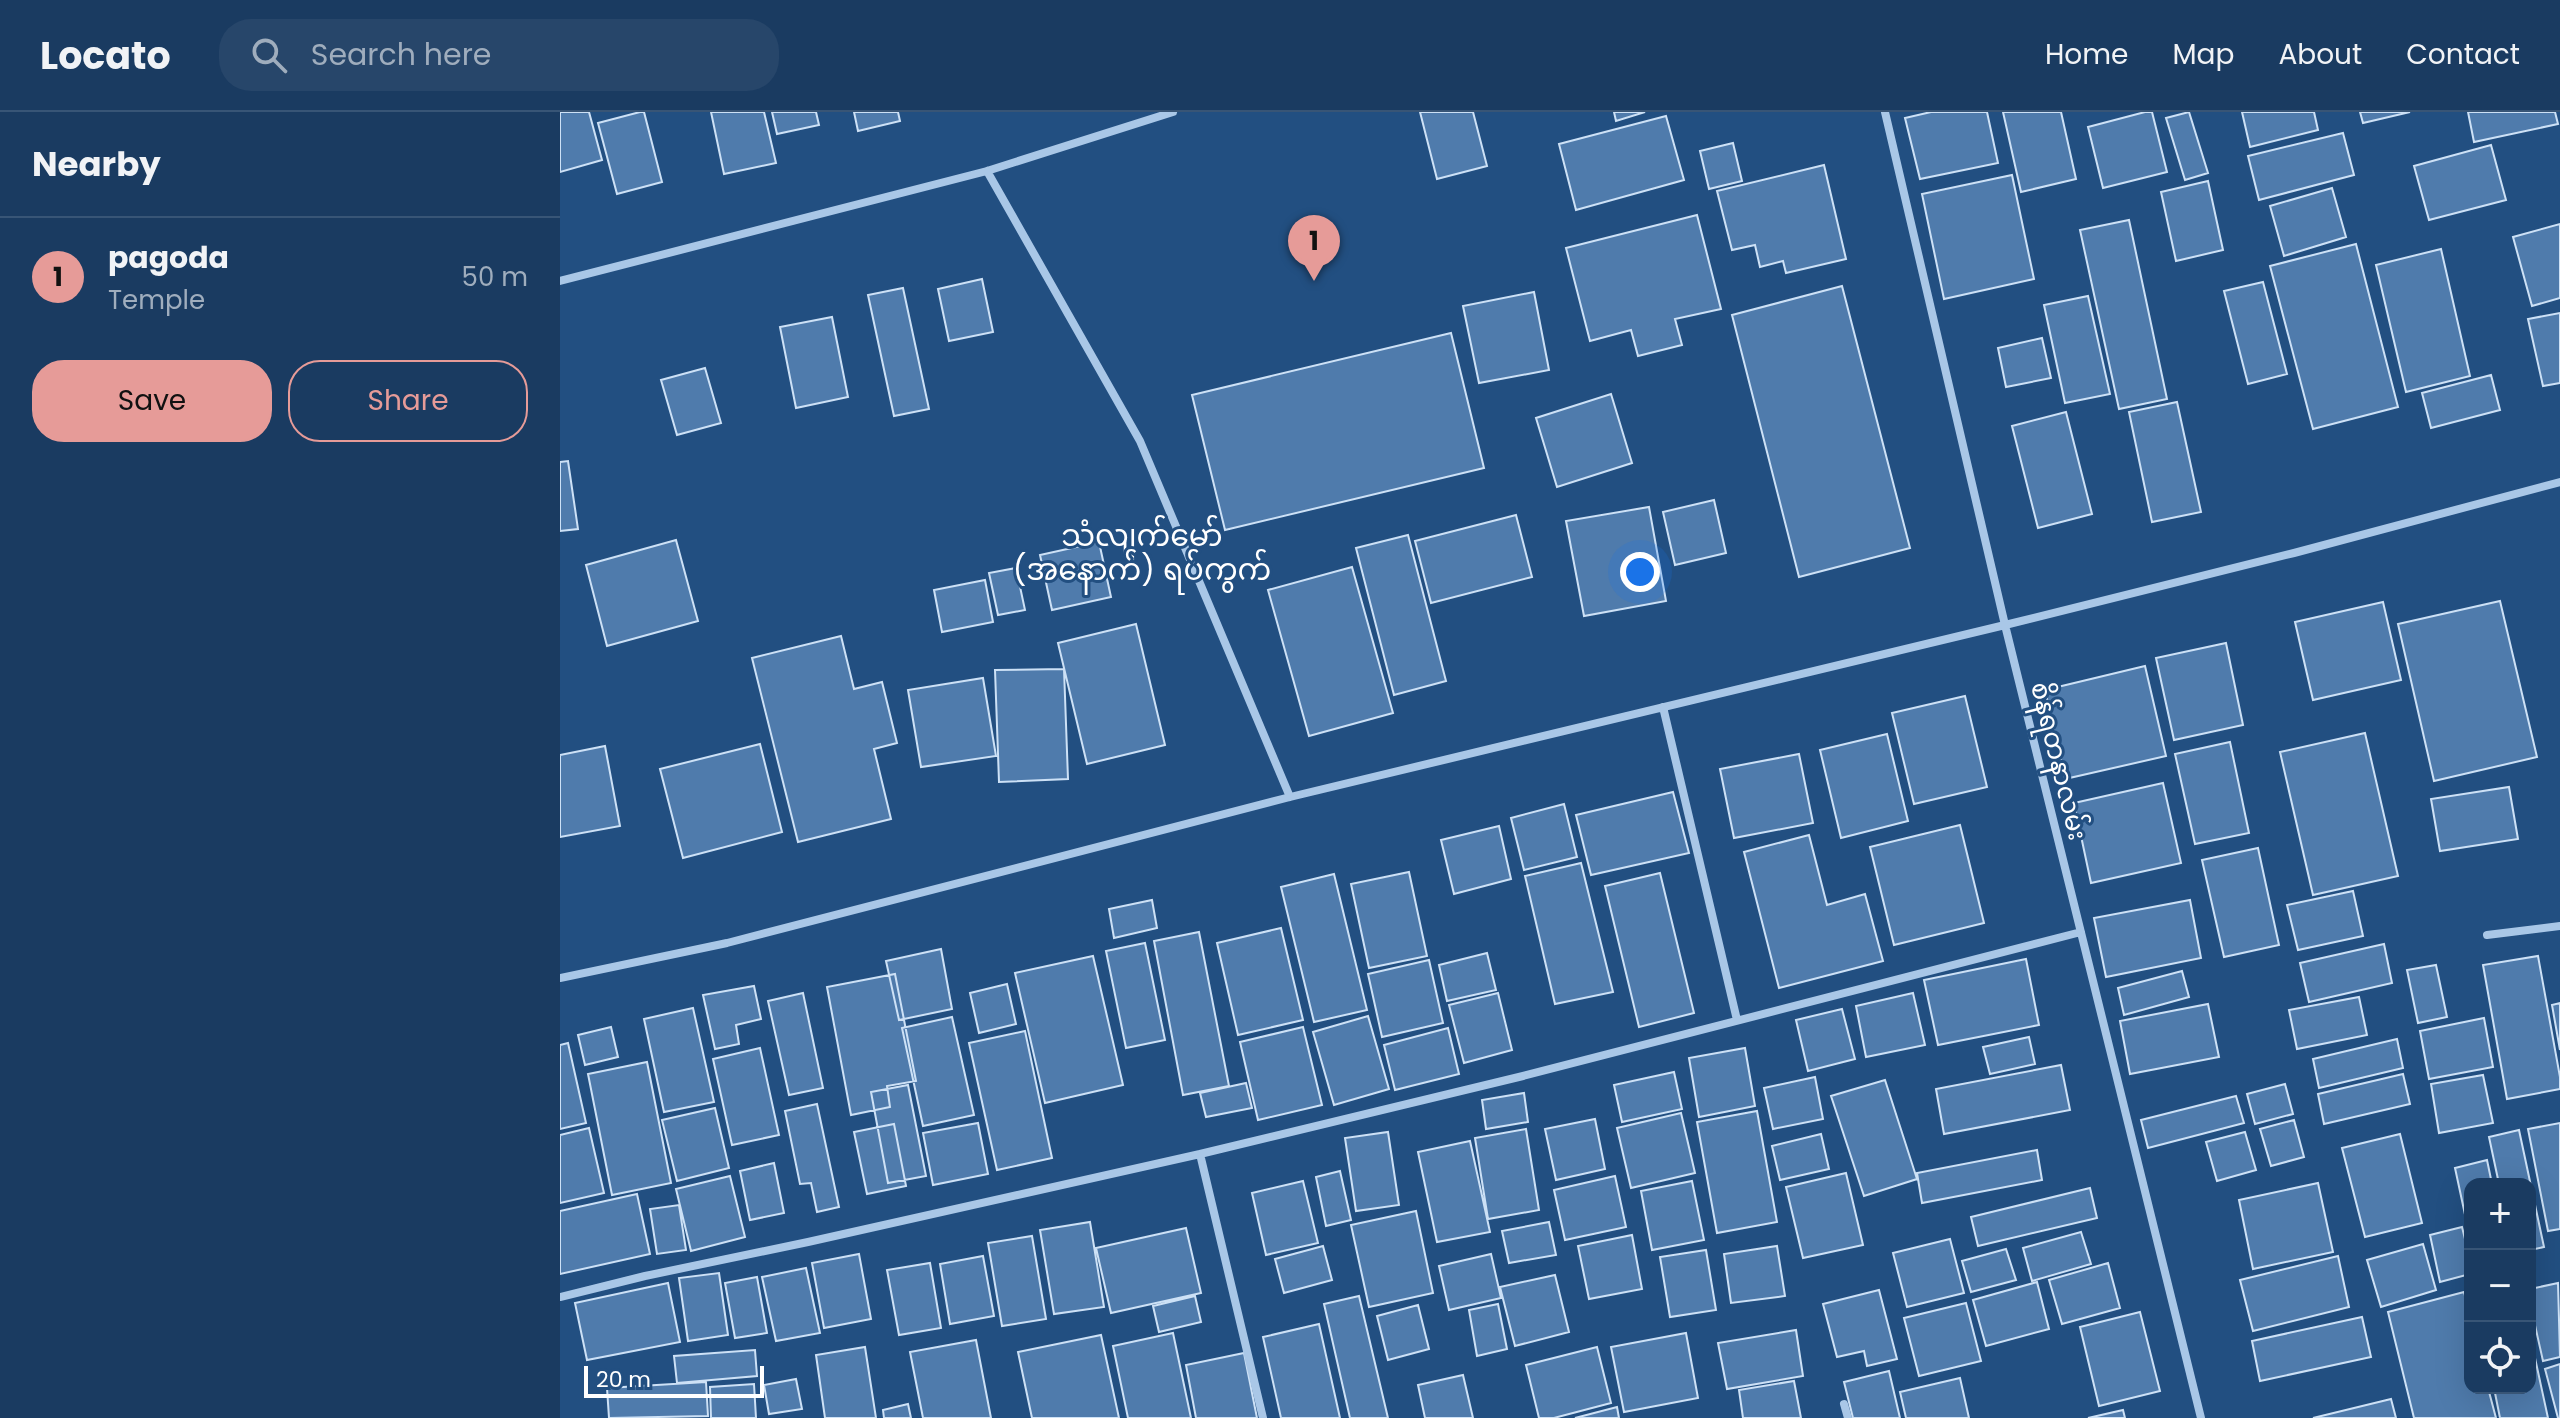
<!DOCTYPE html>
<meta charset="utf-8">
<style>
body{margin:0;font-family:Poppins,"Noto Sans Myanmar",sans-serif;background:#27466a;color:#f1f3f6}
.controls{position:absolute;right:24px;bottom:24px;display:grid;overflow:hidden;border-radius:16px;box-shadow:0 8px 32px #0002}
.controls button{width:72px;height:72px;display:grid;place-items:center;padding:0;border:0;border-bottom:2px solid #385576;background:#1a3b61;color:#f1f3f6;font:40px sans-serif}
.scale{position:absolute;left:24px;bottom:20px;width:180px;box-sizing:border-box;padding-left:8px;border:4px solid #fff;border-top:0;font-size:22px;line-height:28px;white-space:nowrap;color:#fff;-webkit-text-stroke:6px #224f81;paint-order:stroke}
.you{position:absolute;left:1080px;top:460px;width:28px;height:28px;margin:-20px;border:6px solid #fff;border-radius:50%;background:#1a73e8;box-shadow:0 0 0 12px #1a73e833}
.badge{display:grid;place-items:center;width:52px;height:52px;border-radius:50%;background:#e69b98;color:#111;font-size:26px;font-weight:700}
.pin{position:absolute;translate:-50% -66px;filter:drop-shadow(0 2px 4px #0008)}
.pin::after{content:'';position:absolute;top:42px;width:28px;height:24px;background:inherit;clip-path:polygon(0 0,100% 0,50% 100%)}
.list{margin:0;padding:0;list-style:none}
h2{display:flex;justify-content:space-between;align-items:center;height:104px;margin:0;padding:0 32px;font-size:34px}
h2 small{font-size:26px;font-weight:400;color:#9fadbd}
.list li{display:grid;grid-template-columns:52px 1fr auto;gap:24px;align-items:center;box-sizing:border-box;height:120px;padding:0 32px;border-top:2px solid #385576}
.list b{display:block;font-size:30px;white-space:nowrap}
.list p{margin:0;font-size:26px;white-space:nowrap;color:#9fadbd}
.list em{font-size:26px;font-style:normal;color:#9fadbd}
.actions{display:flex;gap:16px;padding:24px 32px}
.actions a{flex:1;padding:18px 0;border:2px solid #e69b98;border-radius:32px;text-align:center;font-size:28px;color:#e69b98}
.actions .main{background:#e69b98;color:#111}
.icon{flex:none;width:44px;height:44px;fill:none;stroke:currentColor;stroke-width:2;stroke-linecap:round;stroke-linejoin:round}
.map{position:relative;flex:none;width:2000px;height:1306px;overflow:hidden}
header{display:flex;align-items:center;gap:48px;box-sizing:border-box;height:112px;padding:0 40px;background:#1a3b61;border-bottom:2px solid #385576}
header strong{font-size:38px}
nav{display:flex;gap:44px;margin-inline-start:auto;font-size:28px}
.search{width:560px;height:72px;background:#27466a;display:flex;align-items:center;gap:20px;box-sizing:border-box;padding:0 28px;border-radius:32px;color:#9fadbd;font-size:30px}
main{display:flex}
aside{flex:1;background:#1a3b61}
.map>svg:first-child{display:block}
.building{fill:#4f7bac;stroke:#cde1f6;stroke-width:2}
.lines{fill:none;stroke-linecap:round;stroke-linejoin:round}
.street{stroke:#a9c7e7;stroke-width:8}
.labels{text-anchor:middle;stroke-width:6;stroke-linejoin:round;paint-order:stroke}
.street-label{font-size:26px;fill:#fff;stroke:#224f81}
.quarter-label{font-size:30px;fill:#fff;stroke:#224f81}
</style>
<header>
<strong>Locato</strong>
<div class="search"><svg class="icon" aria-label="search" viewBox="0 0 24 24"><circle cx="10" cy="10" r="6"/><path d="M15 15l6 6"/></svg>Search here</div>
<nav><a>Home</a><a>Map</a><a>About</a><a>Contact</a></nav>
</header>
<main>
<aside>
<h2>Nearby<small></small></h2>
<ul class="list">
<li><span class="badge">1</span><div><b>pagoda</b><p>Temple</p></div><em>50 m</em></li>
</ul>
<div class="actions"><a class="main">Save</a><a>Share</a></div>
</aside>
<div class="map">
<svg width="2000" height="1306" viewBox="0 0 2000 1306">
<rect width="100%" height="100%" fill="#224f81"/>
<path class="building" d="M0,0H29L42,48L0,60Z
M80,0H84L102,70L57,82L38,11Z
M151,0H204L216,51L164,62Z
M212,0H256L259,13L217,22Z
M294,0H338L340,9L298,19Z
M860,0H913L927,54L877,67Z
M1054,0H1085L1056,9Z
M1371,0H1427L1438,51L1360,67L1345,6Z
M1443,0H1501L1516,67L1461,80Z
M1585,0H1592L1607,60L1543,76L1528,15Z
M1629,0L1648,61L1625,68L1606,6Z
M1682,0H1754L1758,18L1690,35Z
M1800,0H1850L1803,11Z
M1908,0H1995L1998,12L1914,30Z
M1106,4L1124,68L1016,98L999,32Z
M1783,21L1794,63L1699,88L1688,44Z
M1173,31L1182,69L1149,77L1140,39Z
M1931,33L1946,88L1869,108L1854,54Z
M1264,53L1286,147L1226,161L1223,149L1200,155L1195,133L1172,138L1157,79Z
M1452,63L1474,167L1384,187L1362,82Z
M1648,69L1663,138L1616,149L1601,80Z
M1772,76L1786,125L1724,144L1710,94Z
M1137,103L1161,197L1115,207L1122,233L1078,244L1071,218L1030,229L1006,136Z
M1569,108L1607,287L1559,297L1520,118Z
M2000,112V186L1972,194L1953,125Z
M1796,132L1838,295L1753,317L1710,154Z
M1881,137L1910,264L1846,280L1816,153Z
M422,167L433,220L389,229L378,177Z
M1703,170L1727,262L1688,272L1664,179Z
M1282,174L1350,436L1239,465L1172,203Z
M343,176L369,297L334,304L308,183Z
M974,180L989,258L919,271L903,194Z
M1528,184L1550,282L1505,291L1484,193Z
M2000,201V271L1983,274L1968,207Z
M272,205L288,285L236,296L220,215Z
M891,221L924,356L665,418L632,283Z
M1482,226L1491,266L1446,275L1438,236Z
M145,256L161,311L117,323L101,268Z
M1931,263L1940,298L1871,316L1862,281Z
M1051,282L1072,351L997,375L976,306Z
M1617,290L1641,400L1592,410L1569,300Z
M1506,300L1532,402L1478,416L1452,314Z
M8,349L18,417L0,419V350Z
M1154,388L1166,441L1115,453L1103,400Z
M1089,395L1106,489L1024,504L1006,409Z
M956,403L972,465L871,491L855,429Z
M848,423L886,569L834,583L796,436Z
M116,428L138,509L47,534L26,453Z
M539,430L551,485L492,498L480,443Z
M792,455L833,601L749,624L708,478Z
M456,456L465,498L438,503L429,461Z
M425,468L433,510L382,520L374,478Z
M1940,489L1977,645L1874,669L1838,512Z
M1823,490L1841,568L1753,588L1735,510Z
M576,512L605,633L527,652L498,531Z
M281,524L294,577L322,570L337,631L314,637L331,707L238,730L192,546Z
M1666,531L1683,613L1614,628L1596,546Z
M1585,554L1606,644L1505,667L1485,578Z
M504,557L508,667L439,670L435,558Z
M423,566L436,644L361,655L348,578Z
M1405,584L1427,675L1354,692L1332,601Z
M1805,621L1838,764L1753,783L1720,640Z
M1327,622L1348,709L1281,726L1260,638Z
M1670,630L1689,721L1635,732L1615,642Z
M200,632L222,720L123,746L100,657Z
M45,634L60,714L0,725V643Z
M1239,642L1253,711L1174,726L1160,657Z
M1603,671L1621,751L1531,771L1514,691Z
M1949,675L1958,727L1880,739L1871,687Z
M1113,680L1129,741L1031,763L1016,703Z
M1004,692L1017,745L964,758L951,706Z
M1400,713L1424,811L1334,833L1310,735Z
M939,714L951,767L894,782L881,728Z
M1249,723L1267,793L1305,782L1323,849L1219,876L1184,740Z
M1698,736L1719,833L1664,845L1642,748Z
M1021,751L1053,880L995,892L965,764Z
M849,760L867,844L809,856L791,772Z
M1100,761L1134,901L1079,915L1045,774Z
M774,762L807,898L754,910L721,775Z
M1793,779L1803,824L1738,838L1727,793Z
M592,788L597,816L554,826L549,797Z
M1630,788L1641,846L1546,865L1534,806Z
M721,816L743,908L678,923L657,831Z
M639,820L669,974L623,983L594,829Z
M585,831L605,928L566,936L546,839Z
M1824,832L1832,871L1749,890L1740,851Z
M381,837L392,897L339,908L326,849Z
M927,841L936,878L887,889L879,853Z
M533,844L563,973L485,991L455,861Z
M1978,844L2000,965V977L1947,987L1923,853Z
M1466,847L1479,913L1378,933L1364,868Z
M869,848L883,911L822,925L808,862Z
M1876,853L1887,905L1858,911L1847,858Z
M1622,859L1629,885L1564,903L1558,876Z
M335,862L356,969L327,974L330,995L291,1003L267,875Z
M447,872L456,912L419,921L410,881Z
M194,874L201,907L176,913L179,932L155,937L143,883Z
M243,881L263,976L229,983L208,889Z
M938,881L952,938L904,951L889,893Z
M1353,881L1365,933L1306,945L1296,894Z
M1799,885L1807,923L1737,937L1729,898Z
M2000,891V938L1992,893Z
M1648,892L1659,945L1570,962L1560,909Z
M133,896L154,990L104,1000L84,907Z
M1282,897L1295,947L1248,959L1236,908Z
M808,904L829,977L774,993L753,920Z
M392,905L414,1003L363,1014L342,916Z
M1924,906L1933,955L1869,967L1860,919Z
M51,915L58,945L25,953L18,923Z
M743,915L762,993L698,1008L680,930Z
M888,916L899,962L835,978L824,933Z
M465,919L492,1046L437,1058L409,931Z
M1469,925L1475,952L1430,962L1423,935Z
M1837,927L1843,956L1759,976L1753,947Z
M8,931L26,1011L0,1017V933Z
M200,936L219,1023L172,1033L153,947Z
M1185,936L1195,994L1139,1005L1129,946Z
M87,950L111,1071L52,1083L28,962Z
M1501,953L1510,998L1384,1022L1376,977Z
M1114,960L1122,997L1062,1010L1054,973Z
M1843,962L1850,992L1764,1012L1758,982Z
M1923,963L1933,1011L1879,1021L1871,972Z
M1255,965L1263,1007L1213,1017L1204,976Z
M1325,968L1357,1067L1304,1084L1271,984Z
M686,971L692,996L646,1005L640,981Z
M1725,972L1733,1002L1695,1012L1687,982Z
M348,973L366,1064L328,1071L311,980Z
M964,981L968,1010L926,1017L922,988Z
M1676,984L1684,1011L1588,1036L1581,1008Z
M257,992L279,1095L257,1100L251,1071L240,1072L225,999Z
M155,996L169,1056L117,1069L102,1008Z
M1197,999L1217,1110L1157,1121L1137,1010Z
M1121,1001L1135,1061L1071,1076L1057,1016Z
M1035,1007L1045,1057L996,1068L985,1017Z
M1734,1008L1744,1045L1711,1054L1700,1017Z
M418,1011L428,1062L373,1073L363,1021Z
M2000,1011V1117L1988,1119L1968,1017Z
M334,1012L346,1074L307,1082L294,1020Z
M29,1016L44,1081L0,1091V1023Z
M966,1017L979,1098L928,1107L915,1026Z
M1959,1018L1984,1135L1970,1138V1072H1939L1929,1025Z
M828,1020L839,1093L796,1099L785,1026Z
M1685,1020L1696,1058L1657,1069L1646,1030Z
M1261,1022L1269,1057L1220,1068L1212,1034Z
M1840,1022L1862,1111L1805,1125L1782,1036Z
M910,1029L930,1120L877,1130L858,1040Z
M1477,1038L1482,1068L1362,1091L1357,1061Z
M1927,1048L1932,1072H1910V1126L1895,1056Z
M214,1051L224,1101L190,1108L180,1059Z
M780,1059L791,1108L766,1114L756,1065Z
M1286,1061L1303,1133L1243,1146L1226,1075Z
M170,1064L185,1125L131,1139L116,1077Z
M1055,1064L1066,1115L1005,1128L994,1078Z
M743,1069L758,1131L706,1143L692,1081Z
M1132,1069L1144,1128L1092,1138L1081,1079Z
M1758,1071L1773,1140L1693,1157L1679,1088Z
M1530,1076L1537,1106L1418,1134L1411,1105Z
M77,1082L90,1142L0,1162V1099Z
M119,1093L126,1138L97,1142L90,1097Z
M856,1099L873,1181L809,1195L791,1113Z
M530,1110L544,1195L494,1202L480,1118Z
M989,1110L996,1143L949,1151L942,1119Z
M1902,1115L1910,1147V1162L1880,1170L1870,1123Z
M626,1116L641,1181L551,1201L536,1136Z
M1521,1120L1531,1152L1472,1169L1463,1136Z
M1072,1123L1082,1177L1029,1187L1018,1134Z
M472,1124L486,1207L442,1214L428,1131Z
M1390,1127L1404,1181L1347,1195L1333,1141Z
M1863,1132L1876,1178L1821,1195L1807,1148Z
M763,1134L772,1168L724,1181L715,1147Z
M1217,1134L1225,1184L1171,1191L1164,1142Z
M1446,1137L1456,1168L1411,1180L1402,1149Z
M1146,1138L1156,1198L1110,1205L1100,1145Z
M299,1142L311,1207L264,1216L252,1151Z
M931,1142L941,1186L889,1198L879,1154Z
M423,1144L434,1204L390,1212L380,1152Z
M1778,1144L1789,1195L1693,1219L1680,1168Z
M370,1151L381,1216L339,1223L327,1158Z
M1548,1151L1560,1196L1502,1212L1489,1168Z
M246,1156L260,1221L216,1229L202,1165Z
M159,1161L168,1223L128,1229L119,1166Z
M995,1163L1009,1220L955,1234L940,1175Z
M197,1165L207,1221L175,1226L165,1171Z
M1477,1170L1489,1217L1426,1234L1413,1188Z
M108,1171L120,1230L27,1248L15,1191Z
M1998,1171L2000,1245L1983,1249L1970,1191V1177Z
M1319,1178L1337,1247L1307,1254L1304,1239L1277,1245L1263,1192Z
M1904,1180L1910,1203V1276H1928L1936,1306H1854L1828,1200Z
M635,1184L641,1210L599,1220L593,1194Z
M799,1184L828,1306H790L764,1192Z
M1406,1191L1421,1249L1359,1264L1344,1206Z
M938,1192L947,1237L917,1244L909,1198Z
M858,1193L869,1237L828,1248L817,1204Z
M1580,1200L1600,1279L1539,1294L1520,1215Z
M1802,1205L1811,1245L1700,1269L1692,1229Z
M759,1212L780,1306H721L703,1225Z
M1236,1218L1243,1264L1167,1277L1158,1231Z
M613,1221L631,1306H568L553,1234Z
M1126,1221L1138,1286L1064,1300L1051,1235Z
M541,1223L559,1306H472L458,1240Z
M1970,1223L1988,1306H1940L1934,1276H1970Z
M416,1228L431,1306H363L350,1240Z
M305,1235L316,1306H265L256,1243Z
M1037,1235L1051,1291L994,1306H979L966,1253Z
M195,1238L197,1264L117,1271L114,1244Z
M684,1241L697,1306H636L626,1253Z
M2000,1252V1306H1998L1985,1257Z
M1329,1259L1340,1306H1293L1284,1270Z
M903,1263L913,1306H865L858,1273Z
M1400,1266L1409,1306H1346L1340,1280Z
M236,1267L242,1297L209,1302L204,1273Z
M1234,1269L1241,1306H1183L1179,1278Z
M146,1270L148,1304L49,1306L47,1276Z
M194,1272L196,1306H151L150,1275Z
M1831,1287L1836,1306H1753Z
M348,1292L351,1306H324L323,1298Z
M1057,1295L1059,1306H1015Z
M1563,1298L1565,1306H1528Z"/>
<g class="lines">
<path class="street" d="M1325,0L1445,513L1641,1306
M427,59L580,329L730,685
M0,169L427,59L613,0
M1103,595L1177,908
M1927,823L2000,814
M0,866L167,831L730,685L1445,513L1734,441L2000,370
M640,1042L703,1306
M0,1185L85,1164L248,1130L640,1042L963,964L1521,820
M1284,1292L1288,1306"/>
</g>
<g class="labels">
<g class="street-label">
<text transform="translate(1499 649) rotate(76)" y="9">စိန်ရတနာလမ်း</text>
</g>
<g class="quarter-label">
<text x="582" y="434">သံလျက်မော်<tspan x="582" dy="34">(အနောက်) ရပ်ကွက်</tspan></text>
</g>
</g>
</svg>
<div class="controls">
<button>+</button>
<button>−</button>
<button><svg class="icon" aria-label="locate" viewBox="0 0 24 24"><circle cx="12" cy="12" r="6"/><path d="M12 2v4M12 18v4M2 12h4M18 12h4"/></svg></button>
</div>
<div class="scale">20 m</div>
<div class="you"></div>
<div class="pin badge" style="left:754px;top:169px">1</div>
</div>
</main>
